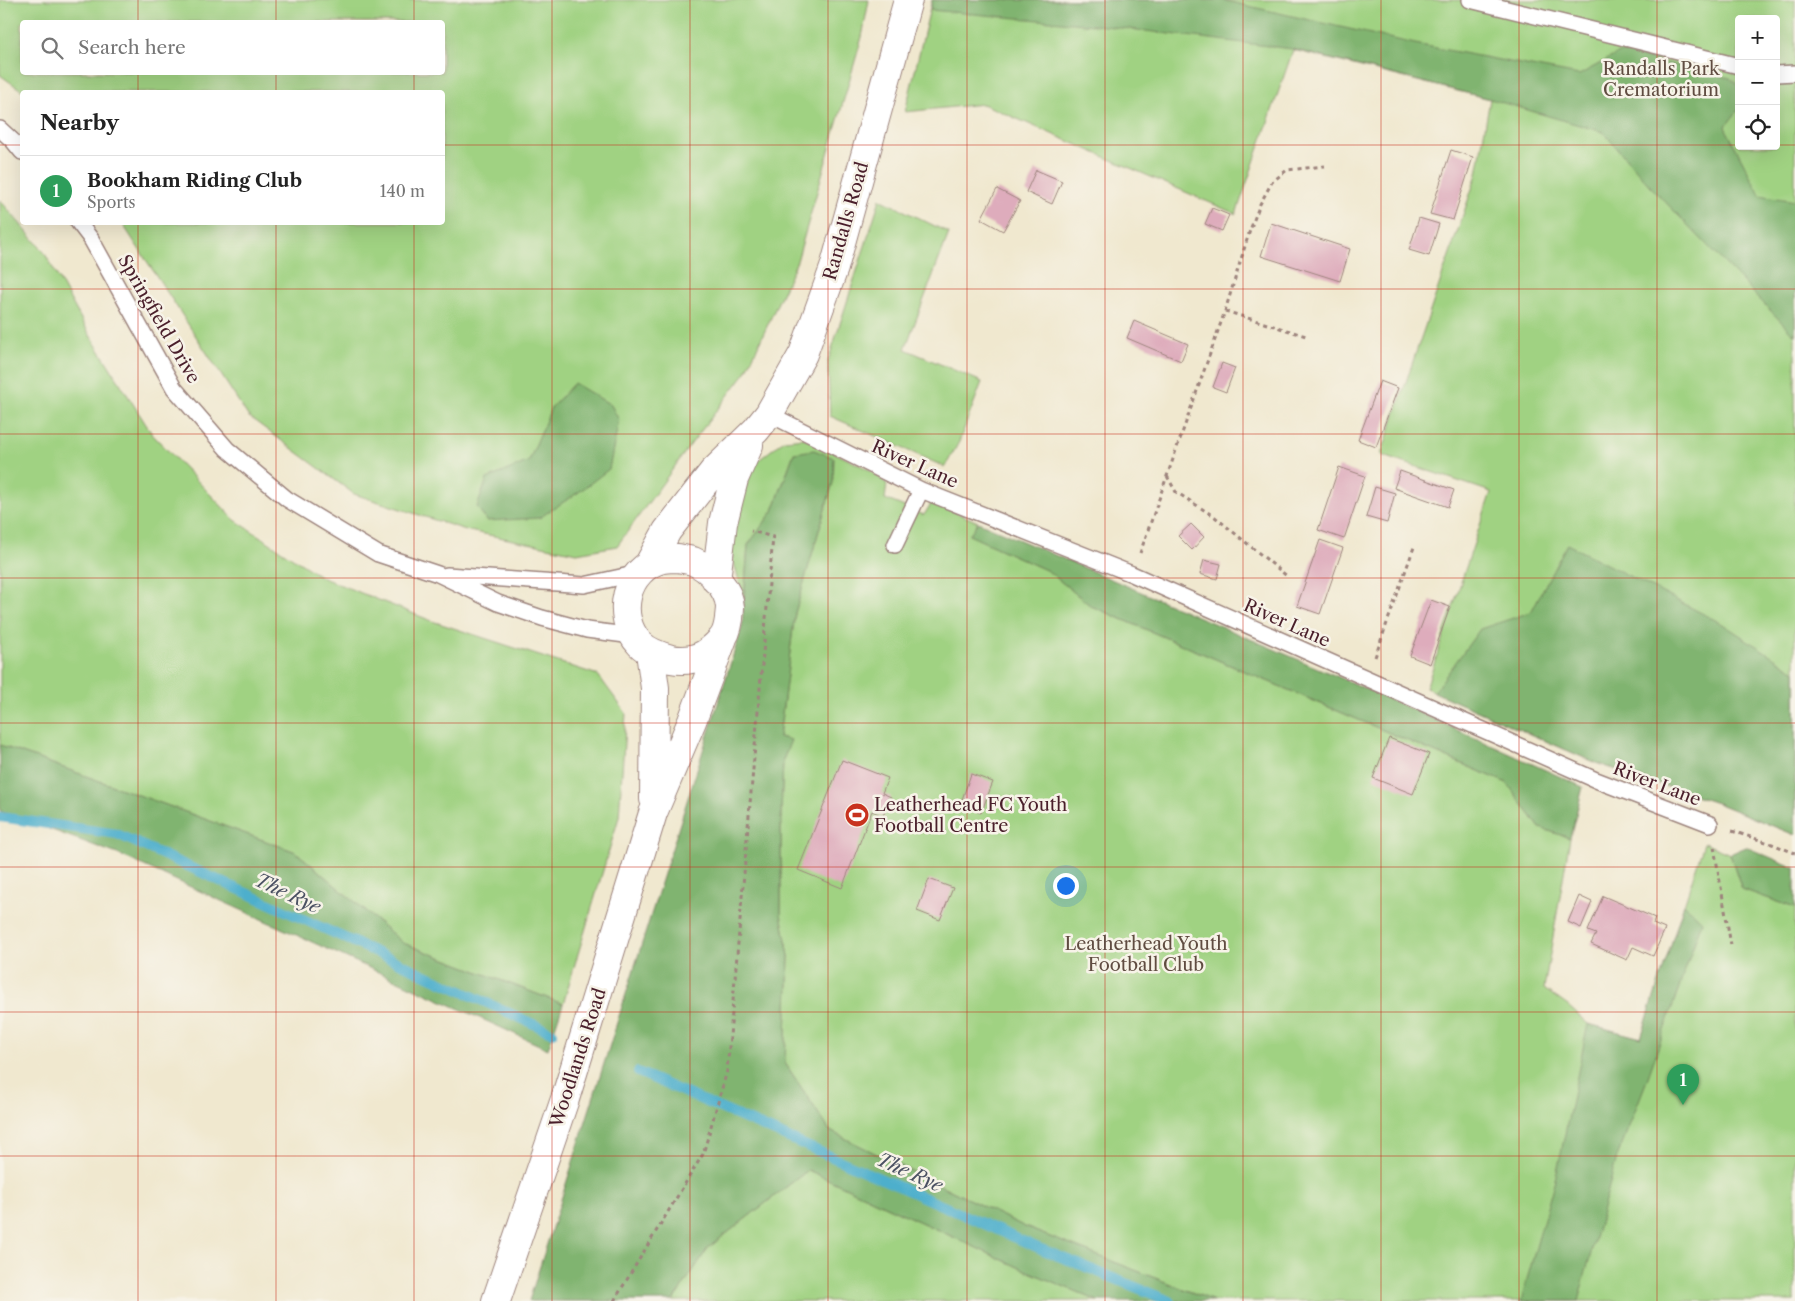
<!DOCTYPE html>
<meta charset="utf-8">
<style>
body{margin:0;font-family:"Libre Caslon Text",serif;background:#f6f6f6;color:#222}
.controls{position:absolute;right:15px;top:15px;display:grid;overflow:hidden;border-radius:5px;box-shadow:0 5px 20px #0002}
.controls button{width:45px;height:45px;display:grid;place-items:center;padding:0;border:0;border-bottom:1px solid #e0e0e0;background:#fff;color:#222;font:25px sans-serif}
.you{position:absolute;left:1065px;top:885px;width:18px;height:18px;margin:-12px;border:4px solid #fff;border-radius:50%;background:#1a73e8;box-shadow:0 0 0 8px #1a73e833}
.badge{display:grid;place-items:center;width:32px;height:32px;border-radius:50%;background:#2563eb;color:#fff;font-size:16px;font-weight:700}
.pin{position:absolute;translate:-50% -41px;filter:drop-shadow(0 1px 2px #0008)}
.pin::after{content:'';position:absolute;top:26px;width:18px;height:15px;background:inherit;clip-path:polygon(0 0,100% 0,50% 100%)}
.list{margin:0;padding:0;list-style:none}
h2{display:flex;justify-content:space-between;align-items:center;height:65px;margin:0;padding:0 20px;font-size:21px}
h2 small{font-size:16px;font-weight:400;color:#767676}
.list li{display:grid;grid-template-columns:32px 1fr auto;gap:15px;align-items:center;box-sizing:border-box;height:70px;padding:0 20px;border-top:1px solid #e0e0e0}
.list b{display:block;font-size:19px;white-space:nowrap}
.list p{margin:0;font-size:16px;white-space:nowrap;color:#767676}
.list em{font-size:16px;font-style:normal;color:#767676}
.icon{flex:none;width:28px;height:28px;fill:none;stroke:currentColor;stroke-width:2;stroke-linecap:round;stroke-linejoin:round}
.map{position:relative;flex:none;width:1795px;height:1301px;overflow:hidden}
.search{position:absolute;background:#fff;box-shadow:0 5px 20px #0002;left:20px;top:20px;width:425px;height:55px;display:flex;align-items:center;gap:12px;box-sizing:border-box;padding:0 18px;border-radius:5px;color:#767676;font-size:19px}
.panel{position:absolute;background:#fff;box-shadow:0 5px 20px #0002;left:20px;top:90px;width:425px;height:135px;border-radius:5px}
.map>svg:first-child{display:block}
.green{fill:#a0d282;stroke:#757856;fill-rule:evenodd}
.forest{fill:#80b470;stroke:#656a4e}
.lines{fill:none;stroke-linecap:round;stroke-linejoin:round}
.stream{stroke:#4dafcc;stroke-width:10}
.building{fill:#deacbc}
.service-casing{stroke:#9d847d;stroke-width:18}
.primary-casing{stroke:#9d847d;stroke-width:30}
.path{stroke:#9d847d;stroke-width:3;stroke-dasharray:4 4;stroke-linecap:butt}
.service{stroke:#fff;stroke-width:15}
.primary{stroke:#fff;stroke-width:28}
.grid{fill:none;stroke:#c8321e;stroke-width:1;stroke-opacity:0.55}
.labels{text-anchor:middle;stroke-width:5;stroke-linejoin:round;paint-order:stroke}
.park-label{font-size:18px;fill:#604c41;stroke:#f7f3e8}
.street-label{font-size:18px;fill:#4a1f2b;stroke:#f7f3e8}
.poi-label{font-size:18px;fill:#4a1f2b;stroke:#f7f3e8;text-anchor:start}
.water-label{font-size:19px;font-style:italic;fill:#4b5163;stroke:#f7f3e8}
</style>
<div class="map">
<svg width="1795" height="1301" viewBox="0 0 1795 1301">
<rect width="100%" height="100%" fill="#f7f3e8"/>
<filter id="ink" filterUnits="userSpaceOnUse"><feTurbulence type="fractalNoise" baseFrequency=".02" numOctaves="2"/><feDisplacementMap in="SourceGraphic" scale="10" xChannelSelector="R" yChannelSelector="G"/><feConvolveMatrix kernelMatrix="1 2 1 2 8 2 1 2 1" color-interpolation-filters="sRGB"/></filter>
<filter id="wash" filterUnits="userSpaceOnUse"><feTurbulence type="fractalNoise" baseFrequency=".0096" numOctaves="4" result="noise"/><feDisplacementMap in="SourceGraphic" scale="20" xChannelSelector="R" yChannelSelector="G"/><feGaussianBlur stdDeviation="1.12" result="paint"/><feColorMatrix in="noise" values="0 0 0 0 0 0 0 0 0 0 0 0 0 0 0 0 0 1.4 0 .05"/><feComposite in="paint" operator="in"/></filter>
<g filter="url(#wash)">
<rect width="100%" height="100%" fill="#f0e8cf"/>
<path class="green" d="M0,0H869L862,37L797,261L746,372L691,444L617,546L577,553L469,531L354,494L248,416L122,223L442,222V92H24L0,75ZM22,22H442V72H22Z
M932,0H1795V835L1717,803L1596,763L1426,688L1491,492L1381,455L1477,174L1490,99L1293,50L1236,214L983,104L905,112ZM1739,19H1776V146H1739Z
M880,199L949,233L905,349L982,382L959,442L945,467L830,416L828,361Z
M0,200L44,252L91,337L152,434L235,520L323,578L432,621L598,675L626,713L619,817L563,1004L403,943L296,852L0,745Z
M804,438L868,469L887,484L885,499L924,515L932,502L978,522L970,535L1048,571L1091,606L1507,783L1540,828L1570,838L1544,989L1568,1006L1588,1024L1641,1038L1704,843L1730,854L1742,889L1795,908V1301H1214L1027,1228L830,1131L785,1063L789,956L781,914V813L783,760L790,740L779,737L795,613L833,482V458L794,453L773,511L748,545L744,599L726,535L755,463L784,440Z
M808,1170L1018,1267L1098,1301H673L708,1248Z"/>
<path class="forest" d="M932,0H1222L1415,44L1579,75L1621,52L1730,78L1739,86V109L1725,127L1760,195L1795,201V336L1650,186L1603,132L1490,99L1292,49L1105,26L930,10Z
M574,383L611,405L619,420L609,469L579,492L539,518L487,521L477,507L487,479L529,461L551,408Z
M814,450L834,458L833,482L795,613L779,737L791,740L783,760L781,813V914L789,956L785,1063L830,1131L1027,1228L1214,1301H1098L1018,1267L808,1170L708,1248L673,1301H529L742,627L748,545L773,511L794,453Z
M978,522L1376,693L1583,787L1570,838L1540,828L1507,783L1091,606L1048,571L969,535Z
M1567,544L1721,623L1795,671V835L1717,803L1596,763L1434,692L1480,629L1531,612Z
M0,745L296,852L403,943L563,1004L548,1049L120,855L0,811Z
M1746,847L1795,868V908L1742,889L1730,854Z
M1684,904L1702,921L1647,1080L1617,1157L1578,1301H1521L1557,1172L1588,1024L1641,1038Z"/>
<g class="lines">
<path class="stream" d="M0,817L117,834L553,1033
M638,1072L1041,1249L1170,1301"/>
</g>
<g id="blocks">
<path class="building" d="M1451,150L1473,157L1453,220L1430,214Z
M1036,170L1062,181L1052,204L1026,192Z
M997,189L1020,201L1003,231L981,219Z
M1212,208L1229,215L1222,231L1205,224Z
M1419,218L1439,224L1429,256L1409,250Z
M1271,223L1350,249L1340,281L1261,256Z
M1134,321L1188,344L1181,361L1127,338Z
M1222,363L1235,368L1226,392L1213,387Z
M1380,381L1398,388L1376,447L1358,440Z
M1339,467L1365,476L1344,539L1318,530Z
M1400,471L1454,490L1448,507L1394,488Z
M1375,487L1395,493L1387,523L1366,517Z
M1191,524L1204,537L1192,550L1178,536Z
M1320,540L1343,548L1320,614L1297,606Z
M1204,560L1221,564L1217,579L1200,574Z
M1431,600L1450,607L1430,664L1410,656Z
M1389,738L1429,754L1413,794L1373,778Z
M842,760L888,778L882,793L891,797L883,816L872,811L842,888L798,870Z
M971,774L993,782L981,813L960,805Z
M929,879L953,888L940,920L917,911Z
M1579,896L1592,902L1581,928L1568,922Z
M1603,896L1655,918L1653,924L1665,929L1653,956L1633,947L1627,960L1591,944L1596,934L1588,931Z"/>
</g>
</g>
<g filter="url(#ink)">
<use href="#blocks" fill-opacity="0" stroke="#9d847d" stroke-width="1"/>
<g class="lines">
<defs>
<path id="service" d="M1470,0L1739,66
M1776,74L1795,73
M0,129L13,141L22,152
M78,222L91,239L174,388L227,449L287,499L378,554L438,574L498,603L542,618L587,630L633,636
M769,414L921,490L1132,574L1596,780L1710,824
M895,545L921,490
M447,575L584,585L639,573"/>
<path id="primary" d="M678,558C683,559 689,560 693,561C710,568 729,589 730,607C730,611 729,615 729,619C728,626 726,635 721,640C707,656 692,663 671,659C660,656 648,652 640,644C614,617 625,568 663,559C668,558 673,558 678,558Z
M649,564L667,531L713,472L756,430L769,414L803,354L834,268L908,0
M716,580L723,523L734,479L749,445
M650,652L655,688L654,799
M496,1301L565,1099L653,813L692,721L723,638"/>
</defs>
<use href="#service" class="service-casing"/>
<use href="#primary" class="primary-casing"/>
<path class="path" d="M1225,311L1306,336
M1167,476L1176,492L1215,517L1288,577
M1140,553L1225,311L1250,230L1260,204L1272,182L1287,170L1325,166
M1375,657L1414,547
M1732,831L1772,844L1795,853
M1714,847L1731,945
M614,1301L703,1154L727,1071L773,537L751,531"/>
<use href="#service" class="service"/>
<use href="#primary" class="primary"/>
</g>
</g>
<path class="grid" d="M138,0V22M276,0V22M414,0V22M552,0V1301M690,0V1301M828,0V1301M967,0V1301M1105,0V1301M1243,0V1301M1381,0V1301M1519,0V1301M1657,0V1301M138,72V92M276,72V92M414,72V92M0,145H22M442,145H1739M1776,145H1795M138,222V1301M276,222V1301M414,222V1301M0,289H1795M0,434H1795M0,578H1795M0,723H1795M0,867H1795M0,1012H1795M0,1156H1795"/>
<defs>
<symbol id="stadium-disc" viewBox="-11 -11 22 22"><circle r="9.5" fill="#c8321e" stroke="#f7f3e8"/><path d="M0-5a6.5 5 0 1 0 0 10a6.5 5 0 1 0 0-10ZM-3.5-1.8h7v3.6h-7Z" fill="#fff"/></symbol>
</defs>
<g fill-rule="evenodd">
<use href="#stadium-disc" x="843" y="801" width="28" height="28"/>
</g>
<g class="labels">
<g class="park-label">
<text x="1661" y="75">Randalls Park<tspan x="1661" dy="21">Crematorium</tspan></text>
<text x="1146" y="950">Leatherhead Youth<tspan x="1146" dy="21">Football Club</tspan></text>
</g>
<g class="street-label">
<text transform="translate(846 221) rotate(-74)" y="6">Randalls Road</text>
<text transform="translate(159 319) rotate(60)" y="6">Springfield Drive</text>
<text transform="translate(915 464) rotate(24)" y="6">River Lane</text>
<text transform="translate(1287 623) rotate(24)" y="6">River Lane</text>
<text transform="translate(1657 784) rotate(21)" y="6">River Lane</text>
<text transform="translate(578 1058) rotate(-72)" y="6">Woodlands Road</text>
</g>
<g class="poi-label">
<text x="874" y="811">Leatherhead FC Youth<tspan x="874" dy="21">Football Centre</tspan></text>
</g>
<g class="water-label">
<text transform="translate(288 893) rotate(25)" y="7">The Rye</text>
<text transform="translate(910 1172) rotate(24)" y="7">The Rye</text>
</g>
</g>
</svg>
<div class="controls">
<button>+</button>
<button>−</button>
<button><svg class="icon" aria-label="locate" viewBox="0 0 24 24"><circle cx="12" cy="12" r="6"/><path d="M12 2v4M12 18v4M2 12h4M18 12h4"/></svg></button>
</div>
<div class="you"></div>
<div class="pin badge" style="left:1683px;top:1105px;background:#2e9e5b">1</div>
<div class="search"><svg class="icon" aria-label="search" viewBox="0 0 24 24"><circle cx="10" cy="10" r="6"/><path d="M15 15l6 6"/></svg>Search here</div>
<section class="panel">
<h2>Nearby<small></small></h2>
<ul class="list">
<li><span class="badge" style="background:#2e9e5b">1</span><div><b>Bookham Riding Club</b><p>Sports</p></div><em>140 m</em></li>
</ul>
</section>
</div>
